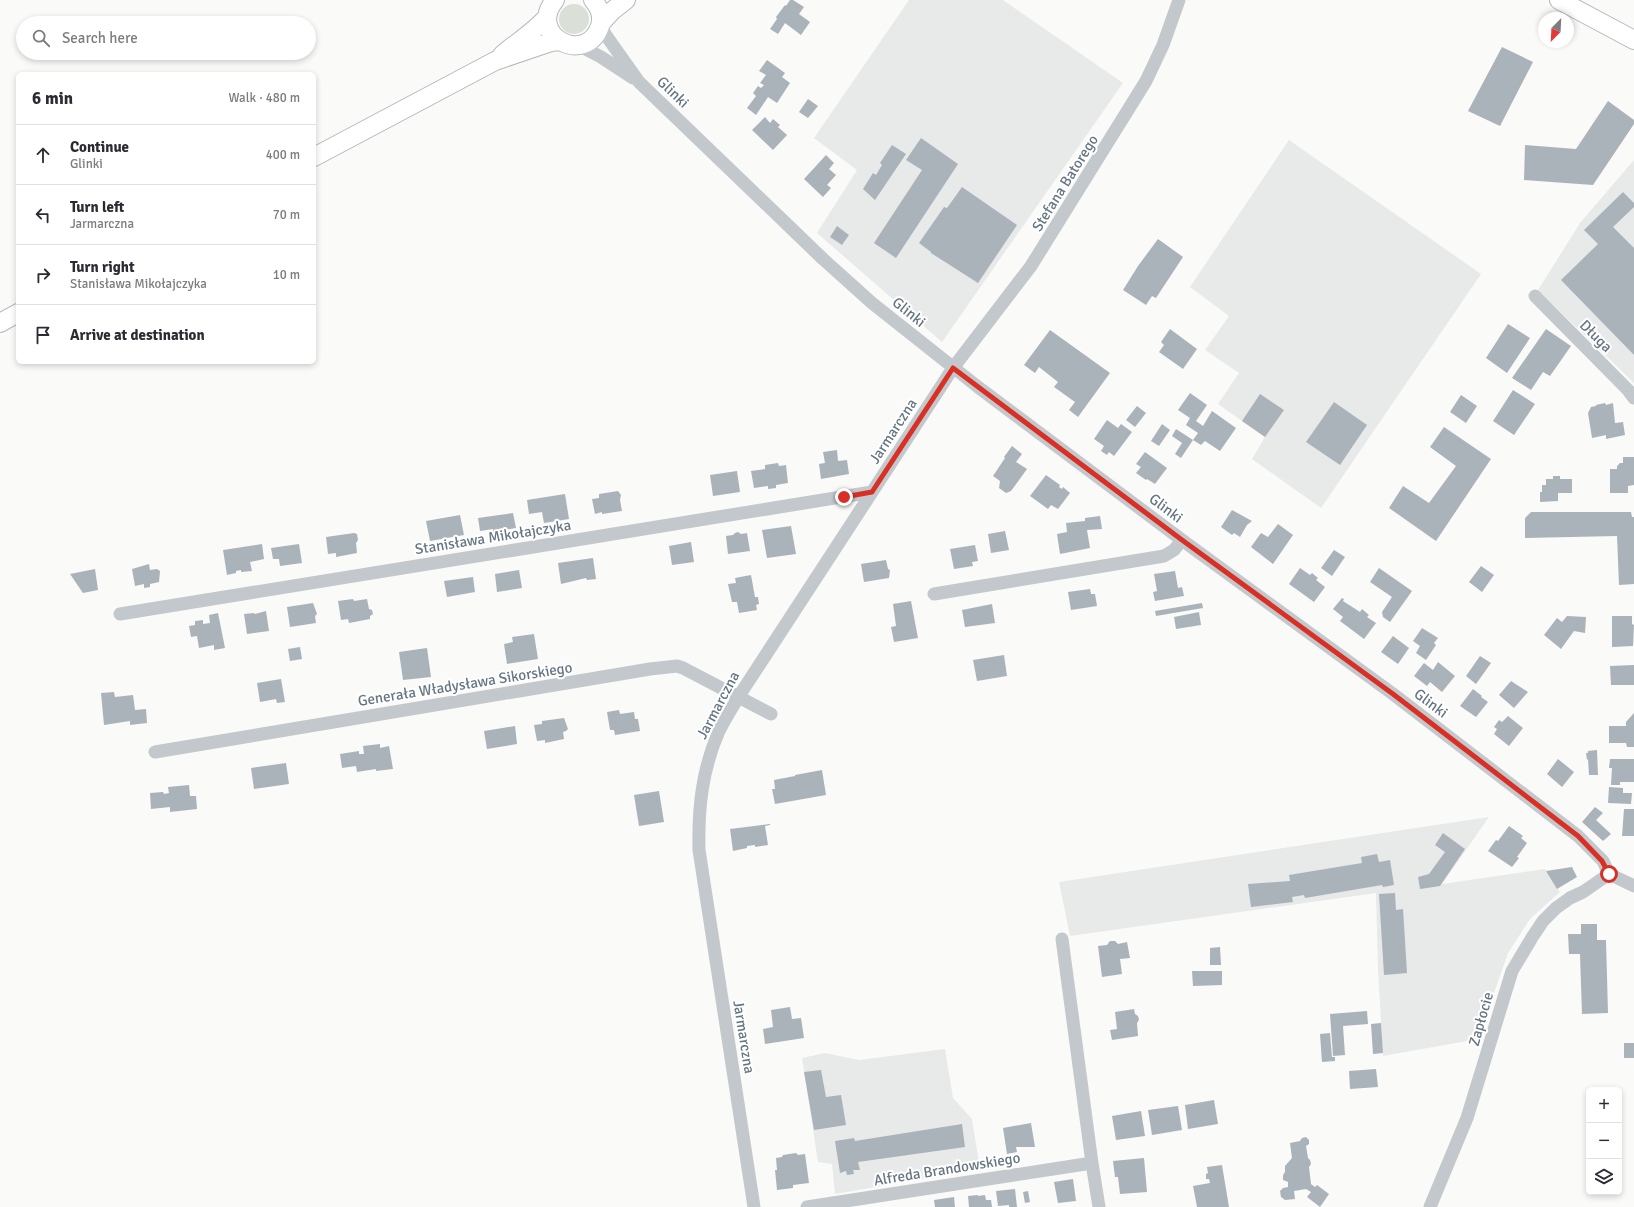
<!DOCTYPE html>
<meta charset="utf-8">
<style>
body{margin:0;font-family:Signika,sans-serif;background:#f7f7f7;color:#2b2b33}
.controls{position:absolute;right:12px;bottom:12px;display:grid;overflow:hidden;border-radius:6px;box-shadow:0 2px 6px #0003}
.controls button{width:36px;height:36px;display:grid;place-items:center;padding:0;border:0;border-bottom:1px solid #e1e1e2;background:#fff;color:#2b2b33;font:20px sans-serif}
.compass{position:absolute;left:1538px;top:12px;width:36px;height:36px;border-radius:50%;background:#fff;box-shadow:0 2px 6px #0003;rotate:204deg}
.stop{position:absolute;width:12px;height:12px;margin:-9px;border:3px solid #d93025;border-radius:50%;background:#fff}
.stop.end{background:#d93025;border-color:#fff;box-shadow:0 1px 4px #0008}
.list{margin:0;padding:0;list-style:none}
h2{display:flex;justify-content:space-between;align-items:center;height:52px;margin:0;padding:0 16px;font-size:17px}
h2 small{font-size:13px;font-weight:400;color:#7c7c81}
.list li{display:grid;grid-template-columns:26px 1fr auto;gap:12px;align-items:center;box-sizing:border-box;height:60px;padding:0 16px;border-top:1px solid #e1e1e2}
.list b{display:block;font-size:15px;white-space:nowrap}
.list p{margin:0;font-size:13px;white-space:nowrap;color:#7c7c81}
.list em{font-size:13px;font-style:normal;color:#7c7c81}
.icon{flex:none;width:22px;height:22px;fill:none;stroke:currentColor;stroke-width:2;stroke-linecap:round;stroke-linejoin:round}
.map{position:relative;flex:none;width:1634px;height:1207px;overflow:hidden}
.search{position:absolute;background:#fff;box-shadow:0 2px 6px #0003;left:16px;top:16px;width:300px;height:44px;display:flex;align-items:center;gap:10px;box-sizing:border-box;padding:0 14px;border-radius:22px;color:#7c7c81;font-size:15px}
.panel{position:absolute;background:#fff;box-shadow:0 2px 6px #0003;left:16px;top:72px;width:300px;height:292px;border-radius:6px}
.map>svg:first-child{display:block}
.built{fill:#e8e9e9}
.green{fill:#dadfd7}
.building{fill:#aab3b9}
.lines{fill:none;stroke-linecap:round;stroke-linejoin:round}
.secondary-casing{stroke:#b3babf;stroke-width:20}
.minor{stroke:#c3c8cc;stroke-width:13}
.secondary{stroke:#fff;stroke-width:18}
.route{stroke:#d93025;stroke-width:5}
.labels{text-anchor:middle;stroke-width:4;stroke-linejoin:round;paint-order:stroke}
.street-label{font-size:15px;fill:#657683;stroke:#fff}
</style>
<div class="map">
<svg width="1634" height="1207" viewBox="0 0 1634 1207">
<rect width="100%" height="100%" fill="#fafaf8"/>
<path class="built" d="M909,0H1003L1123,83L942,342L817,233L857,170L814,138Z
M1289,140L1481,274L1321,508L1252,459L1265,437L1218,404L1239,373L1205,350L1229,316L1190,287Z
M1634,160V383L1538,290L1580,223Z
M1489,817L1442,884L1545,869L1560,892L1530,919L1508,953L1478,1039L1383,1056L1378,970L1376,893L1070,936L1059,882Z
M945,1049L953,1098L972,1119L980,1169L835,1194L832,1164L818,1162L802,1058L825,1053L859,1060Z"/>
<path class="green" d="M559 19a15 15 0 1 1 30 0a15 15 0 1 1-30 0Z"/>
<path class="building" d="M790,0H793L804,7L799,14L810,22L801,35L785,23L778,34L770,29L777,19L776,17L785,5L786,6Z
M1502,47L1533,62L1500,126L1468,111Z
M767,60L785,73L782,77L790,83L777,103L768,97L756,115L747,108L756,96L753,93L758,86L761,88L764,85L760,83L766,75L759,71Z
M808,99L818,106L808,118L799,112Z
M1608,101L1634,120V124L1593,185L1524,180L1525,145L1576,149Z
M765,117L770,123L773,119L780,125L778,127L787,135L773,150L752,130Z
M921,138L958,164L896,258L874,243L922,170L906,160Z
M892,145L906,154L875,200L863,189L873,173L876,175L882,165L880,163Z
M826,155L834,163L829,169L836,175L827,185L831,188L823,197L804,179Z
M962,187L1017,225L978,283L931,253V252L919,243L944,207L947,208Z
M1623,192L1634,203V207L1613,227L1634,248V355L1561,280L1598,244L1584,230Z
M837,226L849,235L842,245L830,237Z
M1158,239L1183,257L1156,298L1152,296L1146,305L1123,290L1138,266Z
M1508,324L1530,338L1507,373L1486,358Z
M1170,329L1197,349L1183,369L1159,352L1164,345L1161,342Z
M1546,329L1571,346L1550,376L1543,372L1531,390L1512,378Z
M1050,330L1110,373L1078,417L1069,410L1075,402L1054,387L1058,382L1039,367L1035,373L1024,365Z
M1513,390L1535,404L1514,435L1493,421Z
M1190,393L1207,405L1196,421L1203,426L1212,411L1236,428L1220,451L1205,441L1201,445L1193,440L1181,458L1175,454L1182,443L1172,436L1176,429L1193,440L1198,433L1186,425L1190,418L1178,410Z
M1260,394L1284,410L1265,437L1242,421Z
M1461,395L1477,406L1466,423L1450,412Z
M1334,402L1367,425L1340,465L1306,442Z
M1605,403L1606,405L1613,403L1615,423L1623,422L1625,435L1606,439V435L1592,438L1588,413L1591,407L1596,406V405Z
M1137,406L1146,413L1135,427L1126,420Z
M1107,420L1118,428L1121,424L1132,432L1114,456L1109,452L1107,455L1101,451L1104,446L1094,439Z
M1162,424L1170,430L1159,446L1151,441Z
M1444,427L1491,459L1436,541L1389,508L1403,486L1429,503L1456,466L1430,447Z
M1012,446L1022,454L1016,462L1027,469L1011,491L1006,493L999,488L1000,481L993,476L1005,458L1004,457Z
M837,450L838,461L847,460L849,474L821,479L819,464L825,463L823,452Z
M1145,452L1167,468L1155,484L1147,479L1146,480L1136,473L1141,467L1136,464Z
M1623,457H1634V485L1628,486V493H1610V469H1617V466L1620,463H1623Z
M778,463L779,466L786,465L788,483L776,485V488L768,489V486L754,488L751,471L765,469V465Z
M737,471L740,492L713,496L710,475Z
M1046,475L1060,485L1059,487L1062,489L1063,487L1070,493L1058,509L1051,505L1048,509L1030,496Z
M1553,476H1560V479H1572V493H1558V501L1540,502V492H1542V485H1546V479H1553Z
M618,491L621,495L620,500L622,511L602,514V512L595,514L592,499L599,498V494Z
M565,494L569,519L544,523L542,512L529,514L527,500Z
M1232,510L1252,521L1247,525L1240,537L1234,533L1232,535L1221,527Z
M1531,512H1631L1632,517H1634V584L1619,585L1617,536L1525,538V518Z
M513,513L516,528L504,530L501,533L497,531L493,532V529L480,531L478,518Z
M460,515L464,535L430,541L426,521Z
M1100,516L1102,529L1087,530L1090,548L1060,554L1057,534L1067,532L1066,523L1085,521V518Z
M1278,524L1293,535L1273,564L1251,547L1261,533L1268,537Z
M791,526L796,554L767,558L762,530Z
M1005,531L1009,550L991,553L988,534Z
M738,532L741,534L747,533L750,551L728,554L726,536L733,535L735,533Z
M354,533L357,534L358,540L356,543L357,553L336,557V553L328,554L326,537Z
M691,542L694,562L672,565L669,546Z
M262,544L264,559L250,562L252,571L241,572V570L236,571V573L227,575L223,550Z
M299,544L302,563L280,566L279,559H273L271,548Z
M975,545L978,561L972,562L973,566L954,569L950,549Z
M1334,550L1345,557L1332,576L1321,568Z
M593,558L596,579L587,580L586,578L561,584L558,563Z
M886,560L888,569L890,570L889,578L864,582L861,564Z
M149,564L150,570L157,569L160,571L159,582L150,584V587L144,588V584L135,586L132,569Z
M1481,566L1494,575L1482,592L1469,582Z
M1300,568L1310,575L1312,573L1318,578L1316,580L1325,587L1314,602L1289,584Z
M1379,568L1412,591L1390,622L1383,617L1382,612L1392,597L1370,582Z
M95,569L98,590L83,593L70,574Z
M519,570L522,588L497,592L495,574Z
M1175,571L1178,588L1182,587L1184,596L1155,601L1153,592L1157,591L1154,574Z
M751,575L755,597H758L759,604L756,605L757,610L739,613L737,602H732L728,584L736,583L735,578Z
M473,577L475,592L447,597L444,581Z
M1090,589L1091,594H1095L1097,606L1071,610L1068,592Z
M1342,598L1344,599L1343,601L1360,612L1362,609L1369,615L1367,617L1376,623L1364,639L1340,621L1343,617L1333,609Z
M353,599L354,601L367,599L369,609L372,610L373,614L370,616V619L349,623L348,619L341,620L338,601Z
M911,601L918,638L894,642L891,627L896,626L893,604Z
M313,603L317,614L315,616L316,623L290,627L287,607Z
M1202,603L1203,608L1156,616L1155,611Z
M992,604L995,623L965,627L962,610Z
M266,611L269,631L247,634L244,614L254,613L255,614Z
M1199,612L1201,625L1176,629L1174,617Z
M218,613L225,648L214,650V645L199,648L197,636L191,637L189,626L195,625V621L203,620V624L210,623L209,615Z
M1567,616L1586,617L1585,633L1574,631L1561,649L1544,635L1557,618L1562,622Z
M1612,616H1632V624L1634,625L1633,646L1612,647Z
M1422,628L1438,638L1434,643L1436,645L1426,660L1416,653L1420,646L1413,641Z
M534,634L538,659L507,664L504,644L513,642L512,637Z
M1393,636L1409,648L1398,664L1381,652Z
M300,647L302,659L290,661L288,649Z
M427,648L431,677L403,680L399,652Z
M1004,655L1007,676L977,681L973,660Z
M1480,656L1491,663L1476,684L1466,676Z
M1438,662L1455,676L1442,692L1430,682L1427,686L1414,676L1424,663L1433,670Z
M1634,665V685H1611L1610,666Z
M281,679L285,702L277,703L276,699L260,702L257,683Z
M1511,681L1528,692L1514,708L1499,695Z
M1473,689L1482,696L1481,697L1488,702L1476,717L1460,706Z
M114,692L115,697L133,695L135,710L146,709L147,723L130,725V721L104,725L101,693Z
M619,710L620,714L634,712L635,719H638L640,731L615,735L614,730H610L607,712Z
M1634,713V747H1627L1626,743H1609V726H1626V722Z
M1508,716L1523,728L1509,746L1494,734L1497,729L1494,727L1499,720L1502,722Z
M564,718L568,729L566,731L563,732L564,739L545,743V740L537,741L534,725L542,724V721Z
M515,726L517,744L487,749L484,731Z
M380,744V748L389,746L393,769L376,771V769L357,772L356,766L342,768L340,754L359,751V754H364L363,746Z
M1597,750L1598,775H1589L1588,759L1587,760L1586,753H1588V751Z
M1558,759L1574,772L1562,787L1547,774Z
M1610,759H1634V782H1620V785H1611L1612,768H1609Z
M286,763L289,784L254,789L251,768Z
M822,770L826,795L775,804L772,789H775L774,780L795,776V775Z
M189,785L190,796H196L197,809L170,812V807L151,809L150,793L163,792L164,794L169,793L168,787Z
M1609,787L1623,788V793H1632L1631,804L1608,803Z
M659,791L664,822L639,826L634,795Z
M1595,807L1603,813L1596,820L1611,834L1603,841L1582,822Z
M1624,809H1634V836H1622Z
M770,824V825L765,826L768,845L755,847V845L747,846V848L733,851L730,829Z
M1509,826L1523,836L1521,838L1527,843L1517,857L1519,858L1512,867L1488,851L1496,840L1498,841Z
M1443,833L1465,849L1440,886L1420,889L1418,877L1429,874L1445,852L1435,845Z
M1377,854L1379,862L1390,860L1394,885L1383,887L1382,885L1305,898L1304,895L1292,897L1293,902L1251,907L1248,884L1290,881L1289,875L1362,863L1361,857Z
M1572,867L1577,877L1557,889L1546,871Z
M1395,893L1396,910L1403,909L1407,973L1384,975L1379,894Z
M1581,924H1597V940H1606L1608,1013L1582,1014L1580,954H1569L1568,934H1581Z
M1110,941H1115L1118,944L1127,942L1130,958L1120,959L1122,974L1102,977L1098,946L1107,945Z
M1220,947L1221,965H1210V948Z
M1192,971H1222V985L1193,986Z
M790,1007L792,1019L801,1018L804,1038L765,1044L763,1029L773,1027L771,1010Z
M1134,1009L1135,1014L1138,1016L1139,1020L1137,1023L1138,1036L1112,1040L1110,1030L1117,1029L1115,1012Z
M1367,1011L1368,1024L1343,1026L1345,1055L1333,1056L1330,1014Z
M1381,1023L1383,1053L1373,1054L1371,1024Z
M1330,1033L1332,1057H1335V1061L1322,1062L1320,1034Z
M1624,1043H1634V1058H1624Z
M1376,1069L1378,1087L1350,1089L1349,1071Z
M821,1070L826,1097L841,1095L846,1125L814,1130L804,1072Z
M1214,1100L1218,1124L1188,1129L1185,1105Z
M1178,1106L1182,1130L1152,1135L1148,1110Z
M1141,1111L1145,1136L1116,1140L1112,1116Z
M1031,1123L1035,1147H1016L1017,1152L1007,1154L1003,1128Z
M962,1124L965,1147L858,1162L860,1170H853L854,1174L847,1175L846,1171L840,1173L835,1141L854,1138L855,1141Z
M1306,1137L1309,1140V1144L1306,1146L1308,1158L1310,1160L1311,1164L1309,1167L1311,1184L1315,1187L1317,1185L1329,1194L1320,1207L1307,1197L1311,1192L1306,1189L1294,1191L1295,1199L1285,1200L1281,1197L1280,1191L1283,1188L1288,1187V1182L1283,1180V1175L1285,1172V1166L1292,1158L1290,1143L1300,1141L1302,1138Z
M796,1153L798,1155L805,1154L809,1183L793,1185V1188L777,1190L775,1170H777L776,1158L782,1157L783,1155Z
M1144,1158L1147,1192L1120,1194L1118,1177H1115L1113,1161Z
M1222,1165L1229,1207H1197L1193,1186L1210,1183L1209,1179H1206V1174L1208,1173L1207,1167Z
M1073,1179L1076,1201L1058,1203L1054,1182Z
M1015,1189L1017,1207H1009V1205L998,1206L996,1191Z
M1028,1191L1030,1202L1025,1203L1023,1192Z
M978,1195V1196L985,1195L986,1200H991L992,1207H969L968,1196Z
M954,1197L955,1207H935L934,1200Z"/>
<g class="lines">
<defs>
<path id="secondary" d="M555,0C526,35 586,67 600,26C603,17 599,7 593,0
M1559,0L1634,40
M601,23L612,11L626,0
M502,55C516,43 535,31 547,17
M314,157L495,61L551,42L560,41
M0,323L18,313"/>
</defs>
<use href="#secondary" class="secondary-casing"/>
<path class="minor" d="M601,23L605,34L639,82L823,259L872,303L978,387L1182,540L1393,694L1578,836L1603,861L1609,874L1634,886
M578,45L601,57L633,78
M1535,296L1628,390L1634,398
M934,594L1164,556L1174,550L1182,540
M120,614L872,492
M155,752L650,669L677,666L683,668L771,714
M1062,939L1092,1163
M754,1207L699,850C698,808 702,770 719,731C725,719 732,708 739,696L953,368L1031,266L1146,81L1163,45L1179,0
M807,1207L1092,1163L1099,1207
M1430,1207L1467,1118L1512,971L1533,936L1543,921L1556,908L1570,898L1583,892L1609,874"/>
<use href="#secondary" class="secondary"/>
</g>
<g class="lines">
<path class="route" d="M844,497L872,492L953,368L1182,540L1393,694L1578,836L1602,861L1609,874"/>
</g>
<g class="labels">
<g class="street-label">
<text transform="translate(673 92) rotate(44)" y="5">Glinki</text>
<text transform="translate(1065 183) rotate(-58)" y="5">Stefana Batorego</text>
<text transform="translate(909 312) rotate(39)" y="5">Glinki</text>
<text transform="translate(1596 336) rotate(45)" y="5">Długa</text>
<text transform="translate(893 431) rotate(-57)" y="5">Jarmarczna</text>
<text transform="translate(1166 508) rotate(37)" y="5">Glinki</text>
<text transform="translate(493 537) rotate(-9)" y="5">Stanisława Mikołajczyka</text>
<text transform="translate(465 684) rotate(-9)" y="5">Generała Władysława Sikorskiego</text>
<text transform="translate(1431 703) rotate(37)" y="5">Glinki</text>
<text transform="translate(718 705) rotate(-62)" y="5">Jarmarczna</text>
<text transform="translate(1481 1019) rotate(-74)" y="5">Zapłocie</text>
<text transform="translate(744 1037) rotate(81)" y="5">Jarmarczna</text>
<text transform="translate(947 1169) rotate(-9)" y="5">Alfreda Brandowskiego</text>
</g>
</g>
</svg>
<div class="controls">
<button>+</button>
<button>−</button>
<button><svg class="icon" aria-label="layers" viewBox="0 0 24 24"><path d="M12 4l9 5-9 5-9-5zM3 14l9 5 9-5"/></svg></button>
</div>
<svg class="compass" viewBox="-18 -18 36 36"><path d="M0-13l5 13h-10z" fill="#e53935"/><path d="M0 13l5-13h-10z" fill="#7c7c81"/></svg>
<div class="stop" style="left:1609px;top:874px"></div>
<div class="stop end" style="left:844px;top:497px"></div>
<div class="search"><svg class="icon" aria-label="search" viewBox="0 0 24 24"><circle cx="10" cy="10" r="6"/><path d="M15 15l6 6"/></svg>Search here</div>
<section class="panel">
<h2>6 min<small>Walk · 480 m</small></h2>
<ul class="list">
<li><svg class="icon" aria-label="ahead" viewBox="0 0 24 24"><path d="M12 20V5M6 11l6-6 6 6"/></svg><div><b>Continue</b><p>Glinki</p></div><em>400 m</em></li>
<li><svg class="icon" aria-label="left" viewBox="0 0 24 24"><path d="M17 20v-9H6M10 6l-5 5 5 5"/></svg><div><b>Turn left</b><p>Jarmarczna</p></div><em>70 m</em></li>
<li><svg class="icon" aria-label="right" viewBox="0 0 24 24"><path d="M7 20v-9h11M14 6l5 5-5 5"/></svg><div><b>Turn right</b><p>Stanisława Mikołajczyka</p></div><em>10 m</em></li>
<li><svg class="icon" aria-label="arrive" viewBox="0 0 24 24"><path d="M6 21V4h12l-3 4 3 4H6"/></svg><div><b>Arrive at destination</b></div></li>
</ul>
</section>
</div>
